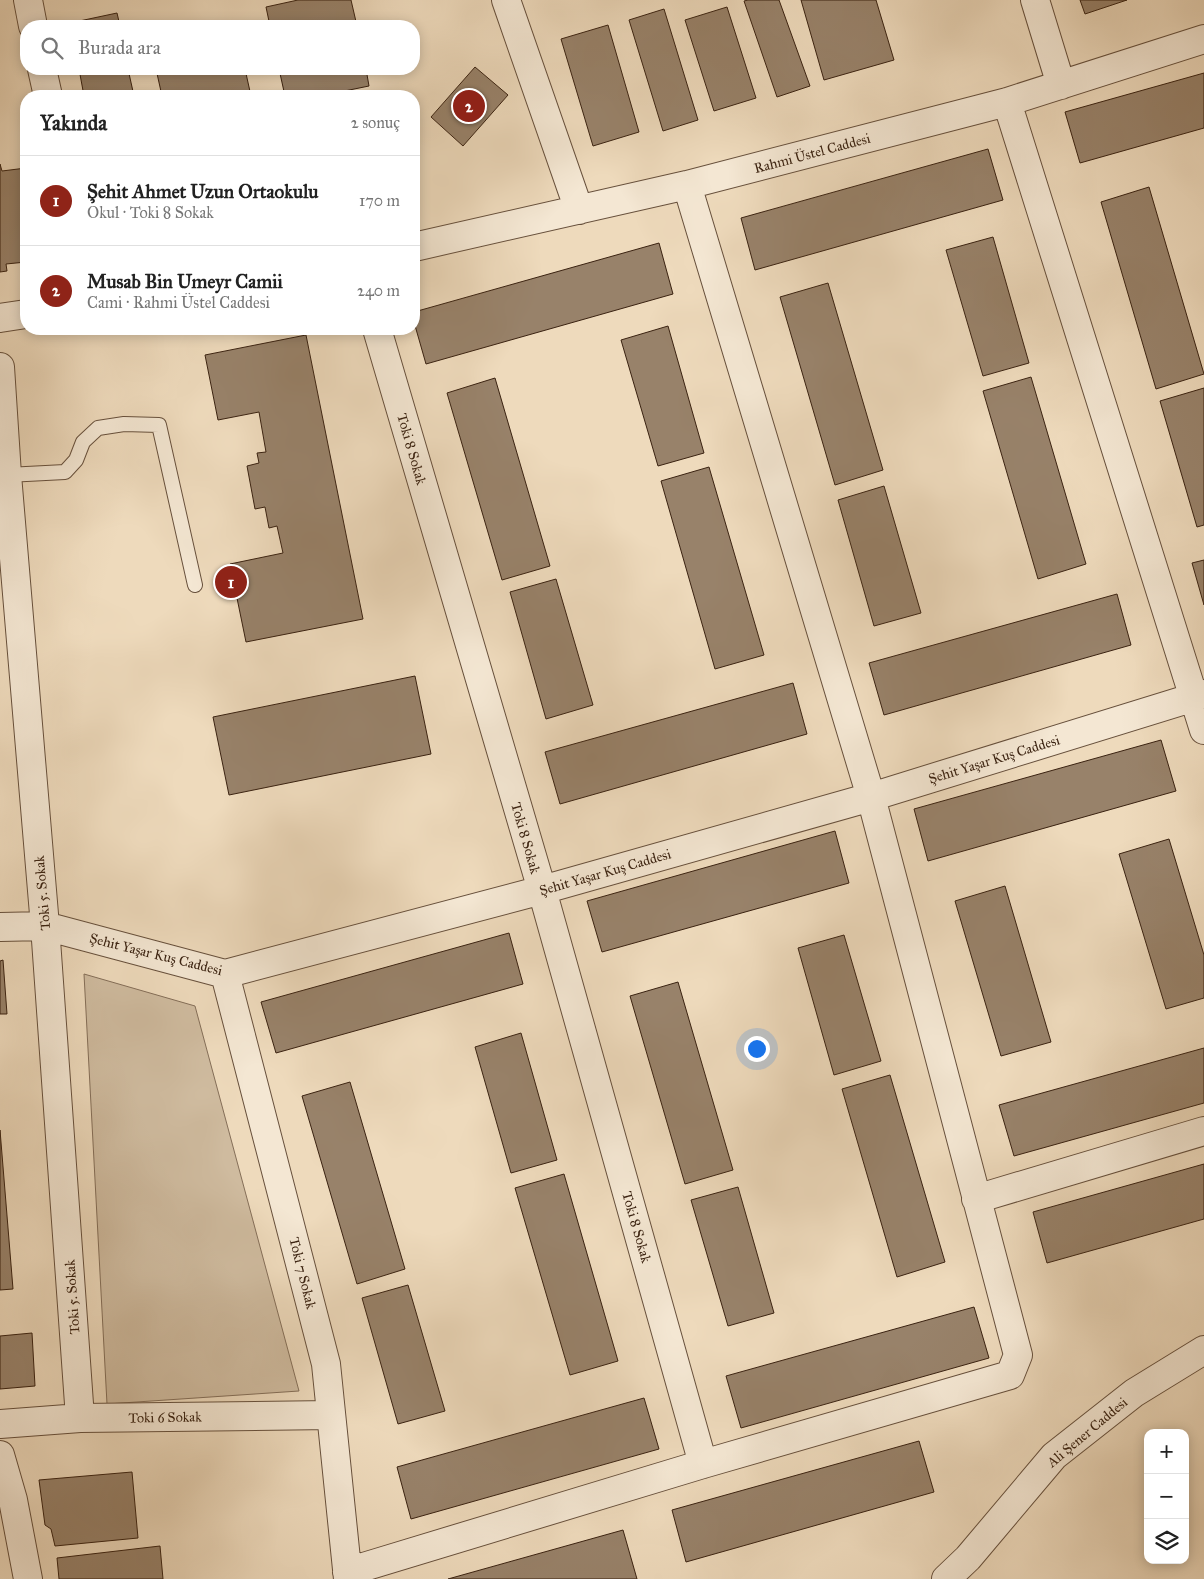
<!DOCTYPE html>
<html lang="tr">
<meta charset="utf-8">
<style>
body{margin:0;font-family:"IM FELL Great Primer",serif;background:#f2f2f2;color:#222}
.controls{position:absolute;right:15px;bottom:15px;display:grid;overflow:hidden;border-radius:10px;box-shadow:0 2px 12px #0003}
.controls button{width:45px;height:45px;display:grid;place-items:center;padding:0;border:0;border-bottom:1px solid #e0e0e0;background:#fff;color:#222;font:25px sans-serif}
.you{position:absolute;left:756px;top:1048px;width:18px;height:18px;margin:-12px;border:4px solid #fff;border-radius:50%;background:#1a73e8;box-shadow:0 0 0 8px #1a73e833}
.badge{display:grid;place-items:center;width:32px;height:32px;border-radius:50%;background:#8f2418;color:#fff;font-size:16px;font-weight:700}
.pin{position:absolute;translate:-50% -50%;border:2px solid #fff;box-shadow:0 1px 5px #0006}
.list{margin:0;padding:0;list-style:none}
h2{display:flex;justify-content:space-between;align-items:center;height:65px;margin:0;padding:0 20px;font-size:21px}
h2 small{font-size:16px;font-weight:400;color:#767676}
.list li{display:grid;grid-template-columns:32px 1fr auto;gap:15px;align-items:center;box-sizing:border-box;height:90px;padding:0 20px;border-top:1px solid #e0e0e0}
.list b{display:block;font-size:19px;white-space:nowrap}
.list p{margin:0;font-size:16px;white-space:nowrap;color:#767676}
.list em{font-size:16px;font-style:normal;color:#767676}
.icon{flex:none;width:28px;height:28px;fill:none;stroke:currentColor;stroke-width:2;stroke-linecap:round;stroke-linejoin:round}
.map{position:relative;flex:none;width:1204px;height:1579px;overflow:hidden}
.search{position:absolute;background:#fff;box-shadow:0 2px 12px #0003;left:20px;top:20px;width:400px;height:55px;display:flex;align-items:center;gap:12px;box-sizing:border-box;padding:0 18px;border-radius:20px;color:#767676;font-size:19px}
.panel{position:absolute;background:#fff;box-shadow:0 2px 12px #0003;left:20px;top:90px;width:400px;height:245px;border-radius:20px}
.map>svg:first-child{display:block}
.green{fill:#cfbb9f;stroke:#846e58}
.building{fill:#98826a;stroke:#3a2211}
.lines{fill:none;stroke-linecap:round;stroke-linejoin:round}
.service-casing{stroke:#67503c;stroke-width:16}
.minor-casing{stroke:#67503c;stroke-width:30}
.service{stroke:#f4e7d3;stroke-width:14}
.minor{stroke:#f4e7d3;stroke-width:28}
.labels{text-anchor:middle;stroke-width:4;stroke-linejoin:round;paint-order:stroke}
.street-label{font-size:14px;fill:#3a2211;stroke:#f4e7d3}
</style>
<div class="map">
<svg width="1204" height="1579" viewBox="0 0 1204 1579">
<rect width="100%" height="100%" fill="#eedabc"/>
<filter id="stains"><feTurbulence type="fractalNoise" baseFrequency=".004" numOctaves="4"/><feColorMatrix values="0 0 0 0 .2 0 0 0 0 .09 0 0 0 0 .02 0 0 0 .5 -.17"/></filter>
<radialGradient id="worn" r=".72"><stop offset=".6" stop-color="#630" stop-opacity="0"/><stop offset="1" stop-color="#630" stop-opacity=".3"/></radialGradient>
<path class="green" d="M84,974L195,1006L299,1391L107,1404Z"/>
<path class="building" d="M298,0H351L357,26H270L266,7Z
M748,0H779L810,86L777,97L744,1Z
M801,0H876L894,60L824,80Z
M1080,0H1127L1085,14Z
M727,7L756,98L714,111L685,20Z
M664,9L698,120L663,131L629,20Z
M117,13L120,26H71L70,23Z
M608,25L639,132L593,146L561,39Z
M475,67L508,95L463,146L431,117Z
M79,69H128L134,96H84Z
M156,69H245L251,96H162Z
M279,69H366L369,86L320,96H285Z
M1204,73V128L1080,163L1065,112Z
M988,149L1003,200L755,270L741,218Z
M0,164L2,171L26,168V207H22L26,228V262L6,264L7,271L0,272Z
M1149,187L1204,374L1156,389L1101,202Z
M993,237L1029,363L983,376L946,250Z
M659,243L673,294L426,364L414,322V312Z
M828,283L883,470L835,485L780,297Z
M668,326L704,453L658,466L621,340Z
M306,335L363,619L246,642L230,564L283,553L277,526L269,528L265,507L255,509L247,466L259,463L257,453L266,452L259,412L218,420L205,355Z
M1031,377L1086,564L1038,579L983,391Z
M495,378L550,566L502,580L447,393Z
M1204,388V525L1197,527L1160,401Z
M709,467L764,655L715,669L661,481Z
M884,486L921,613L874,626L838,500Z
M1204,560V605L1192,563Z
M556,579L593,705L546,719L510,592Z
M1117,594L1131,645L884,715L869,663Z
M415,676L431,754L229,795L213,717Z
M793,683L807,734L560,804L545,752Z
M1161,740L1176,791L928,861L914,809Z
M835,831L849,883L602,952L587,901Z
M1169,839L1204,955V998L1166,1009L1119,854Z
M1005,886L1051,1042L1001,1056L955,901Z
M509,933L523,984L276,1053L261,1002Z
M844,935L881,1061L834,1075L798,948Z
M3,960L7,1014H0V961Z
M678,982L733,1170L685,1184L630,996Z
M521,1033L557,1160L511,1173L475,1047Z
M1204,1048V1103L1014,1156L999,1105Z
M890,1075L945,1262L897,1277L842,1089Z
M350,1082L405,1269L357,1284L302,1096Z
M0,1130L13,1289L0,1290Z
M1204,1164V1219L1047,1263L1033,1212Z
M564,1174L618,1361L570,1375L515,1188Z
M738,1187L774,1313L728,1326L691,1200Z
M408,1285L445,1411L398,1424L362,1298Z
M974,1307L989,1358L741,1428L726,1376Z
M32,1333L35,1386L0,1389V1336Z
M644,1398L659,1449L411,1519L397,1467Z
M919,1441L934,1492L686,1562L672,1510Z
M132,1472L138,1538L55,1546L51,1529L45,1525L39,1480Z
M623,1530L637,1579H448Z
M160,1546L163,1579H59L57,1558Z"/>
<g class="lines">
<defs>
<path id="service" d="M7,475L65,472L76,460L83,442L98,428L124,424L159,425L195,585"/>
<path id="minor" d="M28,0L33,26
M506,0L579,210
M1035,0L1061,85
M42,69L48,96
M1007,102L1204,730
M414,247L687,185L1007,102L1204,39
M0,318L26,314
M377,329L542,890L703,1464
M0,367L7,475L45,926L80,1418
M0,927L45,926L225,974L542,890L871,797L1204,694
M225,974L326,1364L348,1579
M976,1199L1204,1131
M0,1424L80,1418L331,1415
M0,1455L13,1500L28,1579
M347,1572L703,1464L1010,1375L1018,1355L871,797L687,185
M946,1579L968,1558L1054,1456L1134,1393L1204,1350"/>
</defs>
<use href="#service" class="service-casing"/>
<use href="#minor" class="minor-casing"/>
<use href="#service" class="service"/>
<use href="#minor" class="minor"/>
</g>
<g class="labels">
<g class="street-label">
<text transform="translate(812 153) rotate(-15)" y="5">Rahmi Üstel Caddesi</text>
<text transform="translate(412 449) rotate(74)" y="5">Toki 8 Sokak</text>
<text transform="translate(994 759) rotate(-17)" y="5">Şehit Yaşar Kuş Caddesi</text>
<text transform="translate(526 838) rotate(74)" y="5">Toki 8 Sokak</text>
<text transform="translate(605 872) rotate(-16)" y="5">Şehit Yaşar Kuş Caddesi</text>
<text transform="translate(42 893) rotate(-95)" y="5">Toki 5. Sokak</text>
<text transform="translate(156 954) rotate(14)" y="5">Şehit Yaşar Kuş Caddesi</text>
<text transform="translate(637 1227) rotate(74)" y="5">Toki 8 Sokak</text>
<text transform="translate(303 1273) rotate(76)" y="5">Toki 7 Sokak</text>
<text transform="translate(72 1297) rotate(-94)" y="5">Toki 5. Sokak</text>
<text transform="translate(165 1417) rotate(-1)" y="5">Toki 6 Sokak</text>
<text transform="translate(1087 1432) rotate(-40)" y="5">Ali Şener Caddesi</text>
</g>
</g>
<rect width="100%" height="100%" filter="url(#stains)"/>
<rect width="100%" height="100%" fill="url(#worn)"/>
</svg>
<div class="controls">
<button>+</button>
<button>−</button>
<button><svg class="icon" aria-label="layers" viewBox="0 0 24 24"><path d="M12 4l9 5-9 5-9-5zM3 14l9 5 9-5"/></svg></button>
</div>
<div class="you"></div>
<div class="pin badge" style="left:231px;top:582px">1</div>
<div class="pin badge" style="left:469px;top:106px">2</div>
<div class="search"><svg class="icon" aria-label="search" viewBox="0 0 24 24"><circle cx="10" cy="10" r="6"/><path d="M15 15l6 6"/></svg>Burada ara</div>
<section class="panel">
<h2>Yakında<small>2 sonuç</small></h2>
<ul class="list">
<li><span class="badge">1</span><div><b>Şehit Ahmet Uzun Ortaokulu</b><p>Okul · Toki 8 Sokak</p></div><em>170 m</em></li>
<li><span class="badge">2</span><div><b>Musab Bin Umeyr Camii</b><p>Cami · Rahmi Üstel Caddesi</p></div><em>240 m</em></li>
</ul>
</section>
</div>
